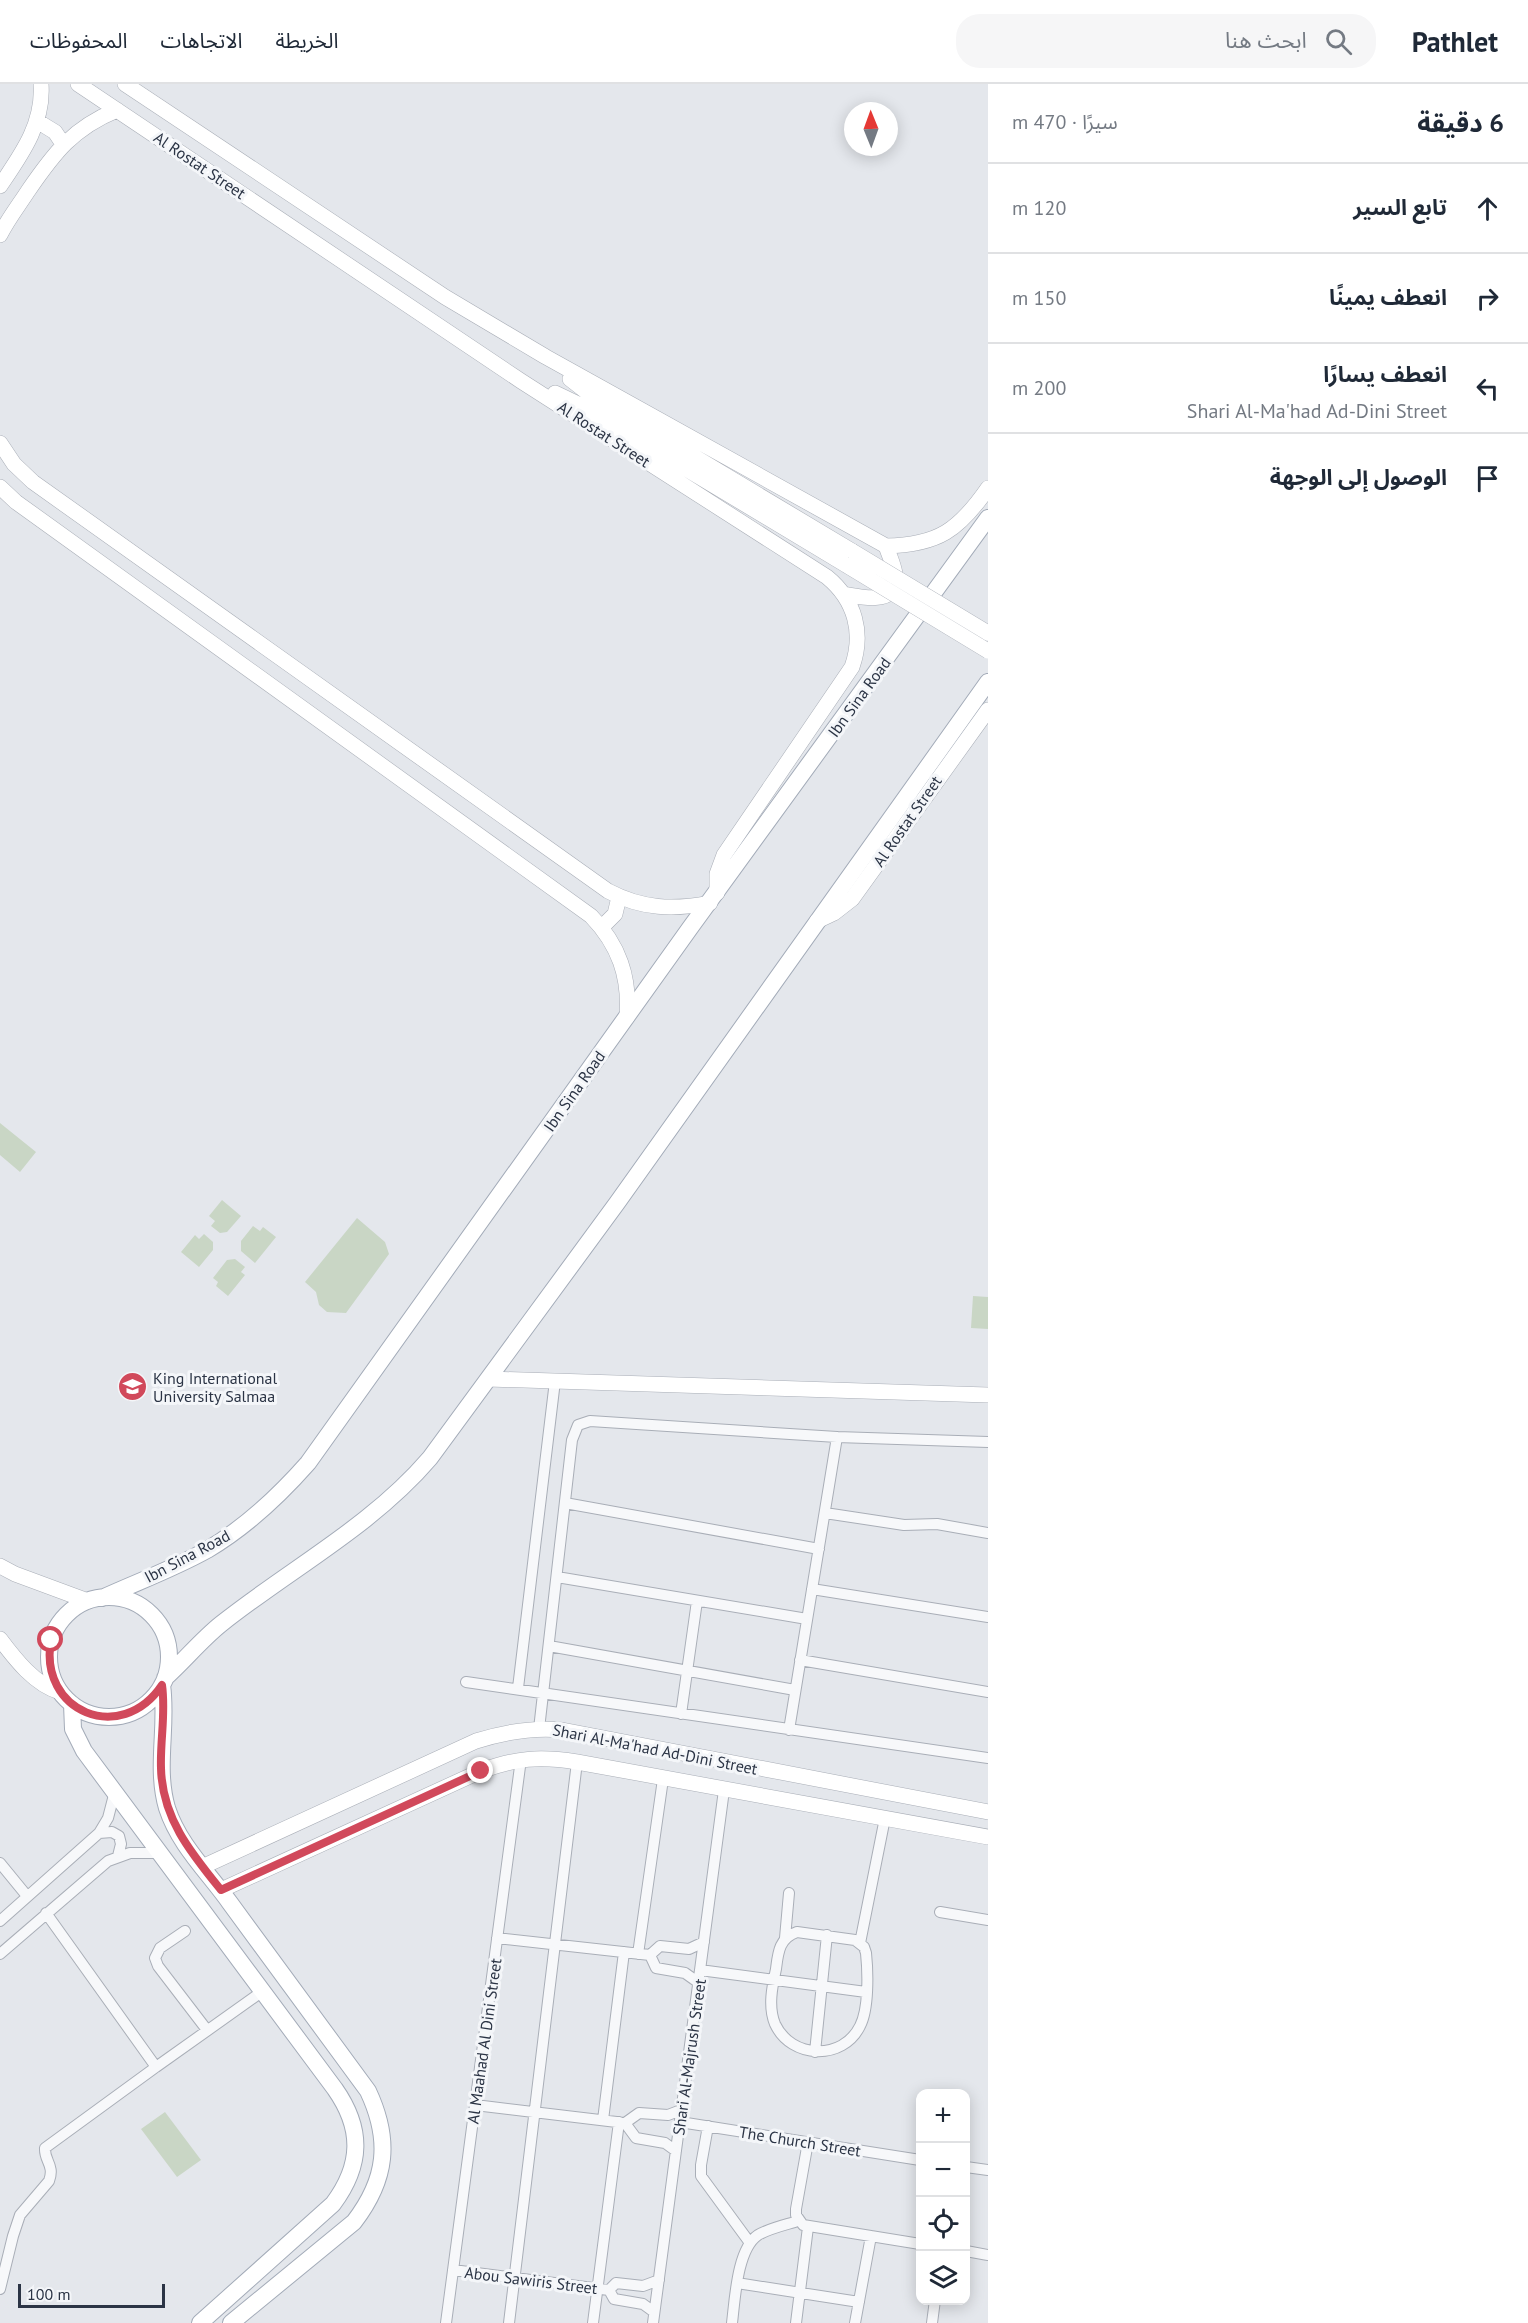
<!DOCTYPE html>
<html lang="ar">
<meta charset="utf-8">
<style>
body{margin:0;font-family:"PT Sans","Noto Sans Arabic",sans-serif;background:#f6f6f7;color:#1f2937;direction:rtl}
.controls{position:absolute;right:18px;bottom:18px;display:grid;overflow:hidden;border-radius:12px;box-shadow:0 3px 15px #0003}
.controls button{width:54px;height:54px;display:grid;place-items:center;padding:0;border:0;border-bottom:2px solid #e0e1e3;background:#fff;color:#1f2937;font:30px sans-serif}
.compass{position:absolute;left:844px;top:18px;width:54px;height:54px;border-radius:50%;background:#fff;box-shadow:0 3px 15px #0003;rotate:359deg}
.scale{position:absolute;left:18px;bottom:15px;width:147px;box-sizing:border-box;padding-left:6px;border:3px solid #2b3445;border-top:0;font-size:16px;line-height:21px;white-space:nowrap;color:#2b3445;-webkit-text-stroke:4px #f4f6f9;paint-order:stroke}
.stop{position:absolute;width:18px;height:18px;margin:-14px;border:4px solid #d1495b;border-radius:50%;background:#fff}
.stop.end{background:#d1495b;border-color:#fff;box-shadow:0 2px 6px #0008}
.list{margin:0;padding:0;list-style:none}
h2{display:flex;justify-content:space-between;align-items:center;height:78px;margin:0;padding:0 24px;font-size:26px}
h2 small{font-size:20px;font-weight:400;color:#747a83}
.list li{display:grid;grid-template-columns:39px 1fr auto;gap:18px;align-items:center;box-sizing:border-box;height:90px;padding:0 24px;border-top:2px solid #e0e1e3}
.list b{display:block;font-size:22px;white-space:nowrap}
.list p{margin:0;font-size:20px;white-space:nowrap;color:#747a83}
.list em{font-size:20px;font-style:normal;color:#747a83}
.icon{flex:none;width:33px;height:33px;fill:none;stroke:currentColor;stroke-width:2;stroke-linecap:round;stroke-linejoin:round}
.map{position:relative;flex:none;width:988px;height:2239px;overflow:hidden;direction:ltr}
header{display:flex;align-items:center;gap:36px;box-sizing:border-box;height:84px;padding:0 30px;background:#fff;border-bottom:2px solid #e0e1e3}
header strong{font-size:28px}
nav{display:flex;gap:33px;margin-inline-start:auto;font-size:21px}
.search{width:420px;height:54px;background:#f6f6f7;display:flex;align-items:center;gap:15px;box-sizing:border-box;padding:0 21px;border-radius:24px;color:#747a83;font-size:22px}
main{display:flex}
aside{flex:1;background:#fff}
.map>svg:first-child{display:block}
.grass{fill:#c9d6c5}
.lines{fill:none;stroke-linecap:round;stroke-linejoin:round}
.street-casing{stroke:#a9aeb7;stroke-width:12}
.secondary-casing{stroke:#a9aeb7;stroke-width:16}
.primary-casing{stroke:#a3abb8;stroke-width:18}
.street{stroke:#f7f8fa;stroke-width:10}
.secondary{stroke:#fff;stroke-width:15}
.primary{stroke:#fff;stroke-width:16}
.secondary-bridge-casing{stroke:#a9aeb7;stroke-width:16;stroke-linecap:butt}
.secondary-bridge{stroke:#fff;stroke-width:15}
.route{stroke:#d1495b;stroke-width:8}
.labels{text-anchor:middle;stroke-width:6;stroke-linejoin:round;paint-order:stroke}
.street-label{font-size:16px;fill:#2b3445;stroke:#f4f6f9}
.poi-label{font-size:16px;fill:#2b3445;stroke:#f4f6f9;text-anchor:start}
</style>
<header>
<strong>Pathlet</strong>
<div class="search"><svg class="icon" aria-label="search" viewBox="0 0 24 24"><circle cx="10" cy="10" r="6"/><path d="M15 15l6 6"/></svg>ابحث هنا</div>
<nav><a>الخريطة</a><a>الاتجاهات</a><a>المحفوظات</a></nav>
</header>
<main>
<aside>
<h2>6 دقيقة<small>سيرًا · 470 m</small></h2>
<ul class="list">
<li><svg class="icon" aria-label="ahead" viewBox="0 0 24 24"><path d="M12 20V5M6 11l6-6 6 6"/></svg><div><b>تابع السير</b></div><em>120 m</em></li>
<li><svg class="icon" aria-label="right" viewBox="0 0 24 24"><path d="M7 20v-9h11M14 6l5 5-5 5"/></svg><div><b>انعطف يمينًا</b></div><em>150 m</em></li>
<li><svg class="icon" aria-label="left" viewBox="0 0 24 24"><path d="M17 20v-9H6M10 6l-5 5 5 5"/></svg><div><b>انعطف يسارًا</b><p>Shari Al-Ma'had Ad-Dini Street</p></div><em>200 m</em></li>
<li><svg class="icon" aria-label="arrive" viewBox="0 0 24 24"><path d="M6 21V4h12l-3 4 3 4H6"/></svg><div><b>الوصول إلى الوجهة</b></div></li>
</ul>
</aside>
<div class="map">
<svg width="988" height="2239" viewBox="0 0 988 2239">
<rect width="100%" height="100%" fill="#e4e7ec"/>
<path class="grass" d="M0,1039L36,1068L20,1088L0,1071Z
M222,1116L241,1132L227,1148L220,1149L211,1142L215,1137L209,1132Z
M357,1134L385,1158L389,1170L346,1229L327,1228L319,1221L316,1208L305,1198Z
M253,1142L260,1147L263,1143L276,1153L255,1179L241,1167V1157Z
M204,1150L213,1158V1166L199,1183L181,1168L195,1151L199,1155Z
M235,1175L245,1183L241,1188L245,1191L228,1212L216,1202L218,1198L213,1194L227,1176Z
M973,1212L988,1213V1245L971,1244Z
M165,2028L201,2076L177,2093L141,2045Z"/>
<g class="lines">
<defs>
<path id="street" d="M565,1419L819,1465
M825,1429L904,1441L937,1440L988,1449
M557,1493L807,1535
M812,1505L988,1533
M549,1562L795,1606
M800,1576L988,1608
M466,1598L988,1674
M518,1604L555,1297
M681,1630L697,1517
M539,1645L572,1356L578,1341L590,1337L837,1353L988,1358
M789,1646L837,1353
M99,1749L112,1748L119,1752L121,1760L118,1772
M0,1779L27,1812
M940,1828L988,1836
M46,1829L156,1983L263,1907
M0,1837L99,1749L108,1734L115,1707
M185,1847L160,1864L155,1874L158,1882L207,1946
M797,1848L855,1856L864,1863L866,1869C868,1888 869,1925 860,1942C843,1977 791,1975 775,1940C768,1923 772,1903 776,1885C778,1869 779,1854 797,1848Z
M497,1854L650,1871
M785,1854L789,1809
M860,1859L885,1734
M0,1870L108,1777L130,1769H160
M638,1870L663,1695
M650,1871L656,1884L685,1889L699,1899
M650,1871L660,1862L689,1865L704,1858
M700,1886L866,1908
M815,1968L827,1851
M475,2021L625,2039L639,2029L668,2031L681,2026
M603,2036L624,1868
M680,2038L920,2076
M625,2039L636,2054L665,2059L676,2067
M708,2042L701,2081V2092L750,2159
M808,2058L796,2125V2131L803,2141L920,2160
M966,2083L988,2086
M966,2167L988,2171
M453,2186L609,2206
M737,2199L859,2218
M0,2205L13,2152L20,2131L49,2097C55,2081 44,2077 45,2064L156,1983
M609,2206L614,2215L643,2220L654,2228
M609,2206L616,2199L643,2202L659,2196
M446,2239L521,1675
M509,2239L577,1678
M593,2239L619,2038
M653,2239L724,1706
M732,2239C735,2215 737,2165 758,2151C770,2144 785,2141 798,2137
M796,2239L808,2143
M855,2239L871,2152
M932,2239L935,2216"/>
<path id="secondary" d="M78,0L521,297L827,493C855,516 864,549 852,583L724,771L717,790V809
M125,0L445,213L546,273L886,462
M37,37L55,48L63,60
M0,102C21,71 44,40 41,0
M0,151C8,135 19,121 28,107C54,69 73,44 117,26
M570,295L588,309L852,467
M555,309L578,320L846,481
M0,359L14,380L33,398L608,807C642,825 673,826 710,819
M0,403L16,418L591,832C619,861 630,893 627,933
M886,462C938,461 959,446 988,404
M843,510C862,513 899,523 895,490C894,481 889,471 886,462
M817,837L834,829L852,815L988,626
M602,843L615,830L619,813
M489,1295L988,1311
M0,1482L15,1490L88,1517
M0,1555C15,1575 35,1601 60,1608
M202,1783L476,1657C505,1648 532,1643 562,1646L988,1728
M221,1806L481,1687C516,1674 540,1672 577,1678L988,1753"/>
<path id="primary" d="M49 1573a60 60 0 1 1 120 0a60 60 0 1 1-120 0Z
M102,1514C137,1498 173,1485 207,1466C246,1443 278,1413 308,1379L690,844L988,434
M165,1594C184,1577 201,1556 221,1540C290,1485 372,1442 430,1374L617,1119L988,598
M162,1601C168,1642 155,1683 167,1724C179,1761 208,1788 230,1819C276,1881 322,1944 368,2007C391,2056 387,2095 354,2138L231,2239
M72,1620L73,1645L84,1667L335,2005C363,2045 362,2081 333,2120L200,2239"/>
</defs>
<use href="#street" class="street-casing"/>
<use href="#secondary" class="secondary-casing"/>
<use href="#primary" class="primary-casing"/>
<use href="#street" class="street"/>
<use href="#secondary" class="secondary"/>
<use href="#primary" class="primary"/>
<defs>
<path id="secondary-bridge" d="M852,467L988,549
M846,481L988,567"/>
</defs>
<use href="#secondary-bridge" class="secondary-bridge-casing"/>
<use href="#secondary-bridge" class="secondary-bridge"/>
</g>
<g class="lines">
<path class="route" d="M51,1556C38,1628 121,1662 162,1601C166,1629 160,1656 161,1684C162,1734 191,1769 221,1806L481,1687"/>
</g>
<defs>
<symbol id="university-disc" viewBox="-11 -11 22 22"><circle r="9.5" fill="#d1495b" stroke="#f4f6f9"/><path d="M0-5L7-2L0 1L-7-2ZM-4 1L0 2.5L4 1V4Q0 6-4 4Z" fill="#fff"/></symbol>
</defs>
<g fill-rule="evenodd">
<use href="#university-disc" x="116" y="1286" width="33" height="33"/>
</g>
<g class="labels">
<g class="street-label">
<text transform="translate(200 81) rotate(34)" y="6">Al Rostat Street</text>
<text transform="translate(604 350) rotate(33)" y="6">Al Rostat Street</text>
<text transform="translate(859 613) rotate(-54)" y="6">Ibn Sina Road</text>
<text transform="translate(907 737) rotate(-55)" y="6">Al Rostat Street</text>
<text transform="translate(574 1007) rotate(-55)" y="6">Ibn Sina Road</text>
<text transform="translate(187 1472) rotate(-28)" y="6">Ibn Sina Road</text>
<text transform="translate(655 1665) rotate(11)" y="6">Shari Al-Ma'had Ad-Dini Street</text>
<text transform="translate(484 1957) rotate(-82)" y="6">Al Maahad Al Dini Street</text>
<text transform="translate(689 1973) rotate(-82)" y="6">Shari Al-Majrush Street</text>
<text transform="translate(800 2057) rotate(9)" y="6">The Church Street</text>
<text transform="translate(531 2196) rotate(7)" y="6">Abou Sawiris Street</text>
</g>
<g class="poi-label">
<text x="153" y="1300">King International<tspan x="153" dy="18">University Salmaa</tspan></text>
</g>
</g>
</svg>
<div class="controls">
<button>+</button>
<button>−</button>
<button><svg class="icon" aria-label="locate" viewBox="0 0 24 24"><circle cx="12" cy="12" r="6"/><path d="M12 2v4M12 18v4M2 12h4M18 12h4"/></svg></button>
<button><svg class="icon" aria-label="layers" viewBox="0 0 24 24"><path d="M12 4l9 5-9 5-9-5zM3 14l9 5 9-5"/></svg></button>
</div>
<svg class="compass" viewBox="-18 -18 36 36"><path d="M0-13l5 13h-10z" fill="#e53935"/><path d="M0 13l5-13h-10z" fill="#747a83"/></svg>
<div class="scale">100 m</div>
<div class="stop" style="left:51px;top:1556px"></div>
<div class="stop end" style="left:481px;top:1687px"></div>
</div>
</main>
